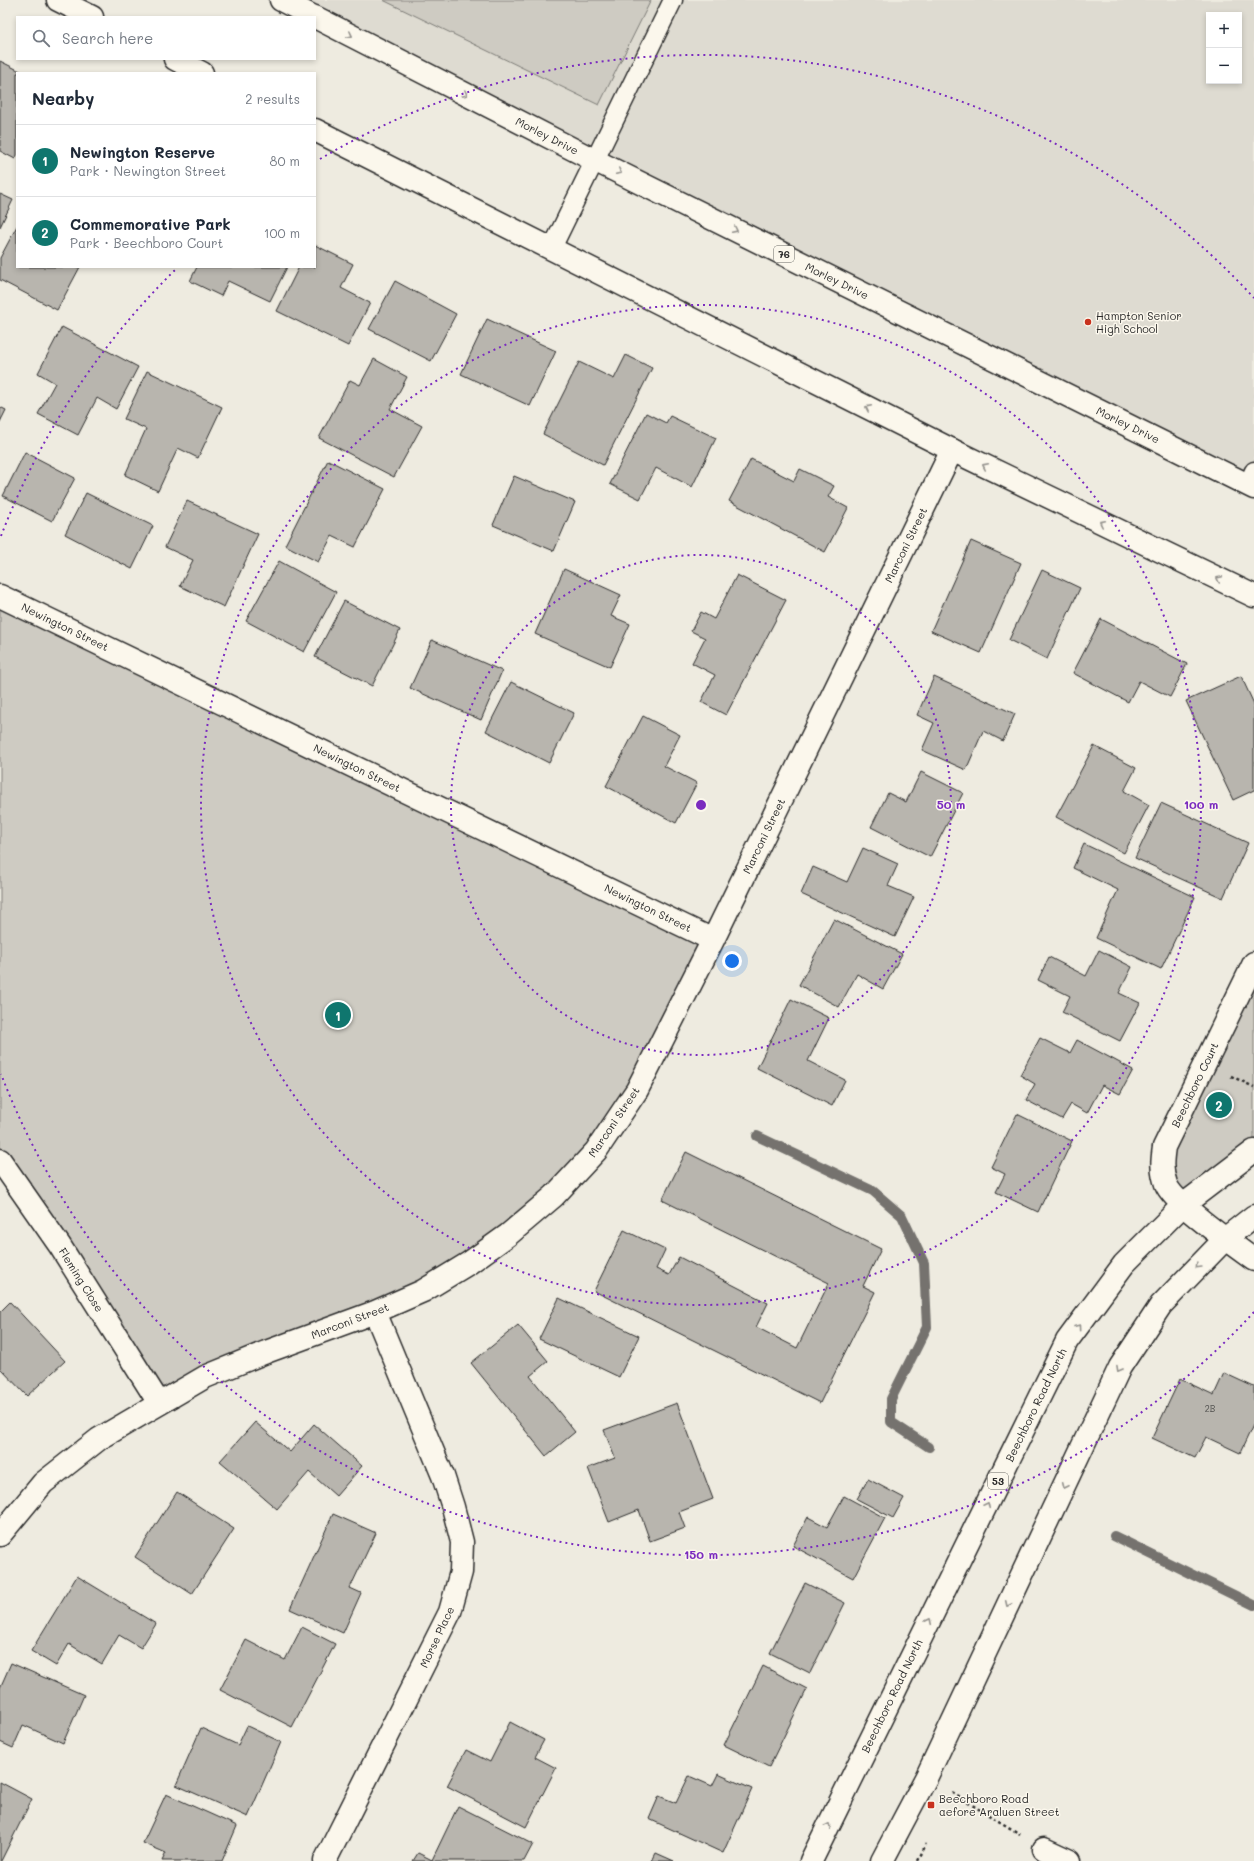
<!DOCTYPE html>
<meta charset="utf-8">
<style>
body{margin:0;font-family:Mali,sans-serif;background:#f2f2f3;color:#1f2937}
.controls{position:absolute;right:12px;top:12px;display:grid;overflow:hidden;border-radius:0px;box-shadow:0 2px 6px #0003}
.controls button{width:36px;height:36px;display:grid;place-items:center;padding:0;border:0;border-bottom:1px solid #e0e1e3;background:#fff;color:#1f2937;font:20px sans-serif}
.you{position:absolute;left:732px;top:961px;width:14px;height:14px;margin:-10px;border:3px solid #fff;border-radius:50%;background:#1a73e8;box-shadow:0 0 0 6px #1a73e833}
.badge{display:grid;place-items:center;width:26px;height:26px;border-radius:50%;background:#0f766e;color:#fff;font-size:13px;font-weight:700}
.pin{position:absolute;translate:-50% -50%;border:2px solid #fff;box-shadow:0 1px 4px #0006}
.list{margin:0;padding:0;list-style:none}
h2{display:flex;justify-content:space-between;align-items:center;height:52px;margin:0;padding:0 16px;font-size:17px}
h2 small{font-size:13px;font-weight:400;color:#747a83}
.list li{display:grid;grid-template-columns:26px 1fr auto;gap:12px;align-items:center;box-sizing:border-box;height:72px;padding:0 16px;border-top:1px solid #e0e1e3}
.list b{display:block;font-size:15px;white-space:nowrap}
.list p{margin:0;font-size:13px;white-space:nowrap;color:#747a83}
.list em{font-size:13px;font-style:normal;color:#747a83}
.icon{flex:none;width:22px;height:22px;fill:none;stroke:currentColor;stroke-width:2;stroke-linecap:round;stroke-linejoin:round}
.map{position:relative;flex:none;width:1254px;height:1861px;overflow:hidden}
.search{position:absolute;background:#fff;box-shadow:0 2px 6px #0003;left:16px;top:16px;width:300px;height:44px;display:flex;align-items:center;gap:10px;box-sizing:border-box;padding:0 14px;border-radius:0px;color:#747a83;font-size:15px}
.panel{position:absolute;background:#fff;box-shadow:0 2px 6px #0003;left:16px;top:72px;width:300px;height:196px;border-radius:0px}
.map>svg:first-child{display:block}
.built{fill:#dedbd1;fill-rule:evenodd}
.green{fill:#cecbc2;stroke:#7c7b76}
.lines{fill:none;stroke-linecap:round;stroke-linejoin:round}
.stream{stroke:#74726e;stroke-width:10}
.building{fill:#b8b5ae;stroke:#2b2b2b}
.lane-casing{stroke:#2b2b2b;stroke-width:21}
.street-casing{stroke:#2b2b2b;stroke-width:25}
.primary-casing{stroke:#2b2b2b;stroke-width:25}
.path{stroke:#2b2b2b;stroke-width:2.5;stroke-dasharray:3 3;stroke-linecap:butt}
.lane{stroke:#fbf7ec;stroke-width:18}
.street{stroke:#fbf7ec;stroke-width:22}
.primary{stroke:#fbf7ec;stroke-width:22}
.oneway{stroke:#93918c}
.ring{fill:none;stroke:#7b2cbf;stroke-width:2;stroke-dasharray:2 4}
.poi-dot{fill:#c8321e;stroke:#fbf7ec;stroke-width:1.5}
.labels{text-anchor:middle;stroke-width:3;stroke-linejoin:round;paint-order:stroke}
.number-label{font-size:9px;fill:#4e4e4c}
.shield{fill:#fbf7ec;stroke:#696865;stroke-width:1}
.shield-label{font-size:10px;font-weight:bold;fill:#2b2b2b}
.street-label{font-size:11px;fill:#2b2b2b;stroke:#fbf7ec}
.poi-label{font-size:11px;fill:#2b2b2b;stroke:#fbf7ec;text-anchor:start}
.centre{fill:#7b2cbf;stroke:#fbf7ec;stroke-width:2}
.ring-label{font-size:12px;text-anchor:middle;font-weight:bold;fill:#7b2cbf;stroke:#fbf7ec;stroke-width:3;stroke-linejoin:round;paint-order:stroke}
</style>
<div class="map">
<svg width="1254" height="1861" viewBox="0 0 1254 1861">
<rect width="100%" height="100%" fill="#eeebe0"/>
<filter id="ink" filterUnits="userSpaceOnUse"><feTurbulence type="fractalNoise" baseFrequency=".025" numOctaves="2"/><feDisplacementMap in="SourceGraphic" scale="8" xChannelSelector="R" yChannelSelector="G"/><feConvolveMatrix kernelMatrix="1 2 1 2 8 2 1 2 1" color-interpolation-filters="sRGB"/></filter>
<g filter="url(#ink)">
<path class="built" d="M281,0H1254V488ZM1209,15H1239V81H1209Z"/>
<path class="green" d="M383,0H651L599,105Z
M0,596L713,940L614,1126L469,1263L159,1403L0,1160Z
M1254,963V1151L1183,1205L1164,1147Z"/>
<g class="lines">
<path class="stream" d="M757,1136L873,1191L902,1216L924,1263L927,1327L891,1399V1422L929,1447
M1114,1536L1254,1605"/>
</g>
<path class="building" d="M0,61L24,73H17V155L15,159L0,151Z
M0,194L13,200L0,227Z
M17,226V267H80L57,310L0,280V258Z
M315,245L353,264L341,288L370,303L348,346L277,311L299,267H315Z
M197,267H287L270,301L228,281L221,296L190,281Z
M395,281L456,314L431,361L369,329Z
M487,319L556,351L530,406L461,374Z
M62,327L138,367L116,409L97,398L78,435L38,414L55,383L38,373Z
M626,355L652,368L603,465L543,434L579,362L614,379Z
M374,359L407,377L390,409L422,426L394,477L319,438L350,380L360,385Z
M147,371L222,407L198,458L178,448L158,491L125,475L146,429L124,419Z
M0,407L6,410L0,422Z
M646,413L666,423L670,416L716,438L692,487L656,468L640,499L610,484Z
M25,452L75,478L52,521L3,496Z
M751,459L794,481L800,469L834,486L828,497L848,508L825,552L729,501Z
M328,460L385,489L355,547L332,536L318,562L285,545Z
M514,476L575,502L554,551L493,525Z
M86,493L153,526L132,569L65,534Z
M187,501L258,534L224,607L180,586L193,560L165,547Z
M971,541L1021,563L981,653L931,631Z
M279,561L336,592L304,652L246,621Z
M564,569L621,595L611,616L630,624L610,667L535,634Z
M1042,570L1080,588L1047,659L1009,640Z
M737,575L786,600L726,715L701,702L715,675L692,663L705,638L691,631L701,612L714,619Z
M344,601L400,630L372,686L315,657Z
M1101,619L1187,664L1170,697L1139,681L1128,702L1073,673Z
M432,640L502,671L481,720L410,688Z
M1241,676L1254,704V790L1233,800L1186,701Z
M934,677L1015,714L1003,741L983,731L966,770L922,750L934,723L917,715Z
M511,682L574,713L549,763L486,731Z
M643,716L680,735L664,766L697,783L676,823L606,786Z
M1094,746L1136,768L1124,791L1149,805L1124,853L1056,817Z
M921,772L963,793L930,857L871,827L888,793L906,802Z
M1161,803L1248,843L1223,898L1135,858Z
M1084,844L1195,897L1161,969L1096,938L1118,890L1073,868Z
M863,848L898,864L888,886L914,897L895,937L801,894L813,867L847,882Z
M834,919L902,954L883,989L857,974L839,1007L799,985Z
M1099,950L1132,967L1119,993L1140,1003L1120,1041L1062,1012L1070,996L1038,980L1049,957L1086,976Z
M791,999L829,1018L808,1061L845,1080L832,1106L757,1068Z
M1040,1038L1070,1053L1077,1040L1133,1070L1120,1094L1102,1085L1087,1113L1071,1104L1062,1119L1026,1100L1035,1084L1020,1075Z
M1017,1114L1072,1141L1038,1212L996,1192L1005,1174L991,1167Z
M686,1152L881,1249L863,1286L875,1292L820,1403L594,1291L624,1230L665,1250L656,1269L669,1275L679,1257L768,1303L756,1327L797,1348L829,1283L662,1200Z
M559,1298L639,1336L619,1377L539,1339Z
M10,1302L65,1361L27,1396L0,1368V1312Z
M518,1325L548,1361L530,1376L575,1432L546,1456L471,1363Z
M1224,1373L1254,1387V1423L1240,1453L1206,1437L1195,1458L1152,1438L1180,1379L1214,1395Z
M677,1403L713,1499L679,1512L685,1528L650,1541L639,1510L609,1522L588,1468L615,1458L604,1430Z
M255,1422L290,1452L314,1424L362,1466L336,1496L309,1472L277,1509L220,1461Z
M868,1479L904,1498L893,1518L857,1499Z
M177,1492L234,1529L192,1594L135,1557Z
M844,1496L885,1518L853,1578L793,1546L808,1517L827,1527Z
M333,1514L376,1533L350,1588L361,1593L343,1633L290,1609Z
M77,1576L156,1624L141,1648L119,1635L102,1664L69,1644L56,1666L31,1651Z
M805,1583L845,1603L810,1673L770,1653Z
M302,1627L335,1644L292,1727L220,1690L246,1640L285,1660Z
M11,1663L84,1695L63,1743L23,1725L13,1748L0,1742V1688Z
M763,1666L807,1689L769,1767L724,1745Z
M510,1722L544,1740L535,1757L556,1768L526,1827L447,1786L466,1750L490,1762Z
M247,1726L281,1742L248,1817L176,1785L201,1728L238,1745Z
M718,1774L752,1789L723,1853L649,1819L659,1796L676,1803L689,1776L712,1786Z
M0,1782L32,1799L1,1861H0Z
M166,1794L237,1826L222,1861H162L166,1853L143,1843Z
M458,1806L533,1844L524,1861H413L418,1853L432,1860Z
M656,1853L674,1861H652Z"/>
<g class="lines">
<defs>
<path id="lane" d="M551,250L673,0
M1248,484L1254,471"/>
<path id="street" d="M0,596L713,940
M1254,963L1164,1147C1162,1161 1161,1170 1166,1184C1173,1203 1235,1246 1254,1260
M0,1160L60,1246L159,1403
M0,1535L43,1483L99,1439L205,1377L266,1352L375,1312L423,1291L469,1263L508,1235L554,1196L596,1151L637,1090L713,940L952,450
M1044,1849L1070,1861
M325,1861L450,1612L461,1572L462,1542L453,1507L443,1476L375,1312"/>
<path id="primary" d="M58,0L92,17
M281,0L314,17
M315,17L594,160L1254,488
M175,59L202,73
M315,130L952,450L1254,596
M811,1861L1067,1341L1124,1264L1183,1205L1254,1151
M882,1861L927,1776L1120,1367L1161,1305L1226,1238L1254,1216"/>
</defs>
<use href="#lane" class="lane-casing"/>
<use href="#street" class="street-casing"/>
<use href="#primary" class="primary-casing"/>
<path class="path" d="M1231,1076L1254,1087
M952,1793L1020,1834
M918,1861L926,1844"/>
<use href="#lane" class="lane"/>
<use href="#street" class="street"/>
<use href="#primary" class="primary"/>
</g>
<defs><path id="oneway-chevron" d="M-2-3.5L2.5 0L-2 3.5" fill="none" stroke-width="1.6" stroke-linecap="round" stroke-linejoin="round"/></defs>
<g class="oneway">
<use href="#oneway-chevron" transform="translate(350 35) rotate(27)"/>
<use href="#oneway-chevron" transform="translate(465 94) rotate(27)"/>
<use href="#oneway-chevron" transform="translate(619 172) rotate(26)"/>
<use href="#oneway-chevron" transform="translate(735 230) rotate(26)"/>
<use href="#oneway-chevron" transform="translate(868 408) rotate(-154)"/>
<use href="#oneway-chevron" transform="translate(985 466) rotate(-154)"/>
<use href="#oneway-chevron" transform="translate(1102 523) rotate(-154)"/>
<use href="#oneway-chevron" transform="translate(1219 579) rotate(-154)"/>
<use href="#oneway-chevron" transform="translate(1198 1266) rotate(134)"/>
<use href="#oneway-chevron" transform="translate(1078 1327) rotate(-54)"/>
<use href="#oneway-chevron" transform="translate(1119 1369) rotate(119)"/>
<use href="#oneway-chevron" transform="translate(1064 1486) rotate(115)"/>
<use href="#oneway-chevron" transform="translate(987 1505) rotate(-64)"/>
<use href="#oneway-chevron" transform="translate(1008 1604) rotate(115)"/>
<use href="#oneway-chevron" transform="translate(929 1621) rotate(-64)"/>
<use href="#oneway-chevron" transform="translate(828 1826) rotate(-64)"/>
</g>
</g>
<g class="ring">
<circle cx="701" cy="805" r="250"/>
<circle cx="701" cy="805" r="500"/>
<path d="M1254 1312A750 750 0 0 1 1 1074M1 536A750 750 0 0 1 175 270M320 159A750 750 0 0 1 1254 298"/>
</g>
<g class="poi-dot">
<circle cx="1088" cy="322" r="4"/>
<rect x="927" y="1801" width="8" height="8" rx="2"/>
</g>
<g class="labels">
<g class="number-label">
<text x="1210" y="1412">2B</text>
</g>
<g class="shield">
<rect x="774" y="246" width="20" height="16" rx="3"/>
<rect x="988" y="1473" width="20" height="16" rx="3"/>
</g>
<g class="shield-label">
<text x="784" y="258">76</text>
<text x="998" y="1485">53</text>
</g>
<g class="street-label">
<text transform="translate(547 136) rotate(27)" y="4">Morley Drive</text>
<text transform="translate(837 281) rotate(26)" y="4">Morley Drive</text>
<text transform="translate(1128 425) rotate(26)" y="4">Morley Drive</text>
<text transform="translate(906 545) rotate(-64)" y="4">Marconi Street</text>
<text transform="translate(65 627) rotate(26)" y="4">Newington Street</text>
<text transform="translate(357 768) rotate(26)" y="4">Newington Street</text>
<text transform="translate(764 836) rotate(-64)" y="4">Marconi Street</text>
<text transform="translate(648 908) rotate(26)" y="4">Newington Street</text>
<text transform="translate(1195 1085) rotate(-64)" y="4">Beechboro Court</text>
<text transform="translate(614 1122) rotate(-56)" y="4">Marconi Street</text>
<text transform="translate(81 1280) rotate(58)" y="4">Fleming Close</text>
<text transform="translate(350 1321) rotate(-21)" y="4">Marconi Street</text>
<text transform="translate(1036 1405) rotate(-64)" y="4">Beechboro Road North</text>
<text transform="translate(437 1637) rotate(-65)" y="4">Morse Place</text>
<text transform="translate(892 1696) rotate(-64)" y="4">Beechboro Road North</text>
</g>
<g class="poi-label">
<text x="1096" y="320">Hampton Senior<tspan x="1096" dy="13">High School</tspan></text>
<text x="939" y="1803">Beechboro Road<tspan x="939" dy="13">aefore Araluen Street</tspan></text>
</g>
</g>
<circle cx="701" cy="805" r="6" class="centre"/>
<g class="ring-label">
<text x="951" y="809">50 m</text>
<text x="1201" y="809">100 m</text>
<text x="701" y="1559">150 m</text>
</g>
</svg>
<div class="controls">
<button>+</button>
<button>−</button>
</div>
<div class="you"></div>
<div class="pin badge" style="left:338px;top:1015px">1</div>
<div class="pin badge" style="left:1219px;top:1105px">2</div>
<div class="search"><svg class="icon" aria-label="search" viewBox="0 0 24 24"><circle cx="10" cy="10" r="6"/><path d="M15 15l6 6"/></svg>Search here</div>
<section class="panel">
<h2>Nearby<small>2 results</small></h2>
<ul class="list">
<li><span class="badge">1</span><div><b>Newington Reserve</b><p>Park · Newington Street</p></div><em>80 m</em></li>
<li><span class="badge">2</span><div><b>Commemorative Park</b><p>Park · Beechboro Court</p></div><em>100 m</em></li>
</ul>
</section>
</div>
